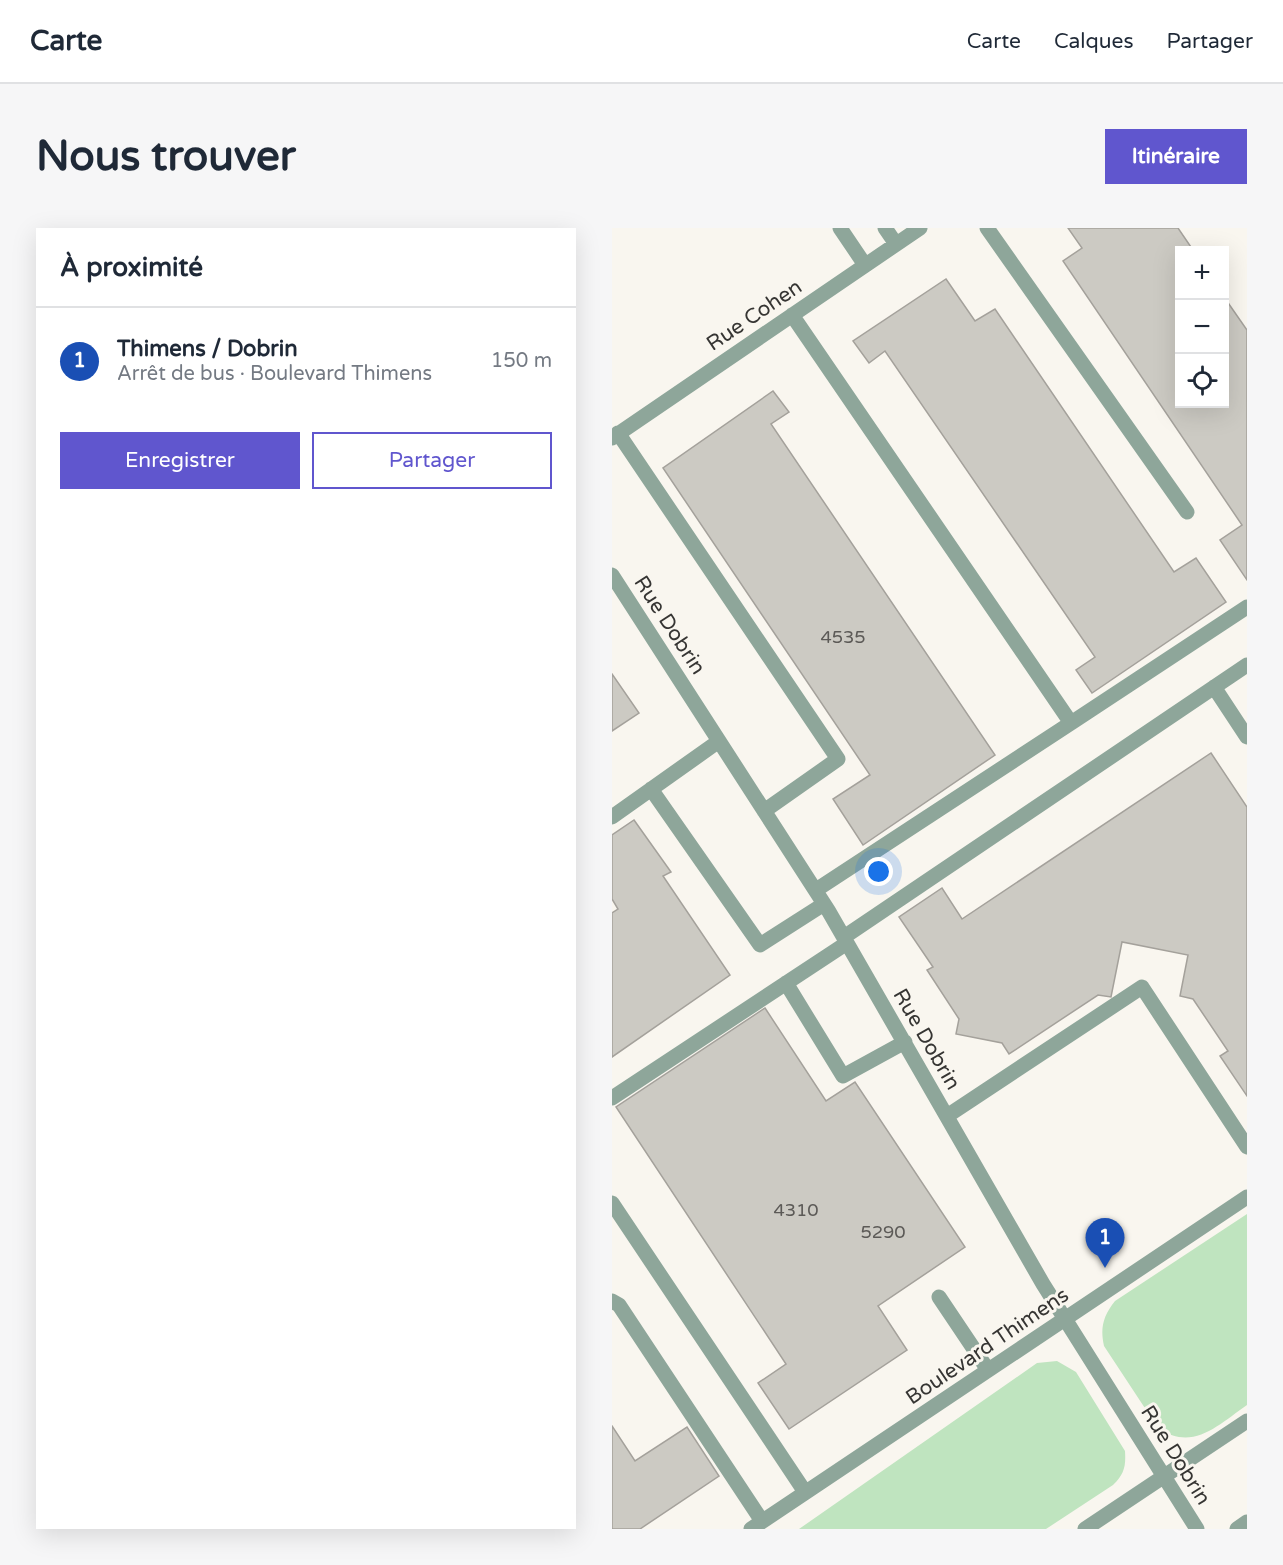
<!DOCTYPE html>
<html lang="fr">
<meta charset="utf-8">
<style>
body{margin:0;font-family:"Varela Round",sans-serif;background:#f6f6f7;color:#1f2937}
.controls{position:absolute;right:18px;top:18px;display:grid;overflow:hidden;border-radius:0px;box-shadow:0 6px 24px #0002}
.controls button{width:54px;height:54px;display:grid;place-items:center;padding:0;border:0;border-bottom:2px solid #e0e1e3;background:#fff;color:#1f2937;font:30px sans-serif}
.you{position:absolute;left:267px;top:644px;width:21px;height:21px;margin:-15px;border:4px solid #fff;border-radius:50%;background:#1a73e8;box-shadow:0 0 0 9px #1a73e833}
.badge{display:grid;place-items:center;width:39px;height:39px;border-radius:50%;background:#6056ce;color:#fff;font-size:20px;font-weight:700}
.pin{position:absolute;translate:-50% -50px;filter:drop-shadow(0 2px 3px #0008)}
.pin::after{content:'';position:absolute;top:32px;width:21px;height:18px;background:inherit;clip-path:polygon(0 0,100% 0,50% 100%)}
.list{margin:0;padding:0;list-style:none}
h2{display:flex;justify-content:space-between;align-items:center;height:78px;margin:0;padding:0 24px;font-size:26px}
h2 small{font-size:20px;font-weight:400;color:#747a83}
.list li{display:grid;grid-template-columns:39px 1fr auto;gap:18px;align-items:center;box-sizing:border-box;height:108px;padding:0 24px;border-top:2px solid #e0e1e3}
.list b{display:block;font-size:22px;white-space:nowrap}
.list p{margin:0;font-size:20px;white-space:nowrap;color:#747a83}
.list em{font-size:20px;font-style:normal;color:#747a83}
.actions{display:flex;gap:12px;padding:18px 24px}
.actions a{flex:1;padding:14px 0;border:2px solid #6056ce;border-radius:0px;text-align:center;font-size:21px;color:#6056ce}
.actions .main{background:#6056ce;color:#fff}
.icon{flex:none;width:33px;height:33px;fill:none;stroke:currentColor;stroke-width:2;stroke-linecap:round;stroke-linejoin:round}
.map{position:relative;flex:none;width:635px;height:1301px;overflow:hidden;border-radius:0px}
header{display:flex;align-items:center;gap:36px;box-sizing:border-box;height:84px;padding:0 30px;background:#fff;border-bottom:2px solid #e0e1e3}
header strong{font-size:28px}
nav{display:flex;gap:33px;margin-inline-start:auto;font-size:21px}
.intro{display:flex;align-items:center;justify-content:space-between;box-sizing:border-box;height:144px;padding:0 36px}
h1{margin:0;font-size:42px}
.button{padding:15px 27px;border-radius:0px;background:#6056ce;color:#fff;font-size:21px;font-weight:700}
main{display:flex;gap:36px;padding:0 36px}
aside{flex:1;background:#fff;border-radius:0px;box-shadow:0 6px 24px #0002}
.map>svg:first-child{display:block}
.green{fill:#bfe4bf}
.building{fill:#cccac3;stroke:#a4a19b;stroke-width:1.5}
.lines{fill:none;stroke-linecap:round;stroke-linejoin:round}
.minor{stroke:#8ea69a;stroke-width:15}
.labels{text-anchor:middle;stroke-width:6;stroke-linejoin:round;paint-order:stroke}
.number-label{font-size:18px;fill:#5c5a57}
.street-label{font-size:21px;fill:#363533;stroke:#f9f6ef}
</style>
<header>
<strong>Carte</strong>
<nav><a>Carte</a><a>Calques</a><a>Partager</a></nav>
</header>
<div class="intro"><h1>Nous trouver</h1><a class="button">Itinéraire</a></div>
<main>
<aside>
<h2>À proximité<small></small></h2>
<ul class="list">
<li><span class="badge" style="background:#1a4fb4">1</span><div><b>Thimens / Dobrin</b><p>Arrêt de bus · Boulevard Thimens</p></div><em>150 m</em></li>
</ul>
<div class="actions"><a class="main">Enregistrer</a><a>Partager</a></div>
</aside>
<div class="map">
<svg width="635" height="1301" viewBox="0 0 635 1301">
<rect width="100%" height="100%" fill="#f9f6ef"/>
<path class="green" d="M635,986V1177C606,1197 581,1224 546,1200L492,1118C488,1100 491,1088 503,1073Z
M445,1133L464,1144L513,1223C514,1239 512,1246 501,1257L434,1301H187L425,1135Z"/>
<path class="building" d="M456,0H566L581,22H568V176H612V69L635,102V352L608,312L630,297L451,33L470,20Z
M334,51L363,93L383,81L562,344L584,330L614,374L480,465L464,442L483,429L273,123L257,135L241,113Z
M161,163L177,184L159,196L383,527L251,617L221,571L258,547L51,240Z
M0,446L27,485L0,503Z
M599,525L635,579V868L608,828L616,823L581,771L568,768L576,727L510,714L499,769L486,767L397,826L390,815L344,806L347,791L315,742L321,739L287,689L330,660L350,691Z
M22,592L59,644L51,648L118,747L0,829V685L6,681L0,671V607Z
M153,780L214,873L243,854L353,1019L266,1078L295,1122L177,1201L146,1155L174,1136L4,879Z
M0,1198L23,1233L75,1199L107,1248L28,1301H0Z"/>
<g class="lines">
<path class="minor" d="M228,0L253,37
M273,0L284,16
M375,0L575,284
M180,87L459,495L635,379
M6,205L226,531L152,583
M0,210L308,0
M0,347L216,682L431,1056L585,1301
M602,459L635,509
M39,561L148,717L212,676
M0,589L107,513
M204,662L459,495
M232,709L635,437
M174,755L231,848L293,814
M0,870L235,715
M335,888L530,759L635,919
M0,975L193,1264
M327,1069L376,1142
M0,1073L7,1077L150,1293
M139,1301L635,969
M473,1301L635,1193
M625,1301L635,1294"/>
</g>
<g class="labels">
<g class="number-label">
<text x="231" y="415">4535</text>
<text x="184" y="988">4310</text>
<text x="271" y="1010">5290</text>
</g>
<g class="street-label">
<text transform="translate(142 87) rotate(-34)" y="7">Rue Cohen</text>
<text transform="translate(58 397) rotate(57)" y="7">Rue Dobrin</text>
<text transform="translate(315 811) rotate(60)" y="7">Rue Dobrin</text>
<text transform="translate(375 1118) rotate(-34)" y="7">Boulevard Thimens</text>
<text transform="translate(564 1227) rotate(58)" y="7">Rue Dobrin</text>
</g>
</g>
</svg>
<div class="controls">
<button>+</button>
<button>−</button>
<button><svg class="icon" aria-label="locate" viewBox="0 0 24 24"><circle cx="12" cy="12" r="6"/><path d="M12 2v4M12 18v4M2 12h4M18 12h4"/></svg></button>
</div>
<div class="you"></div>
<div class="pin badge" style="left:493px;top:1040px;background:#1a4fb4">1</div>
</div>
</main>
